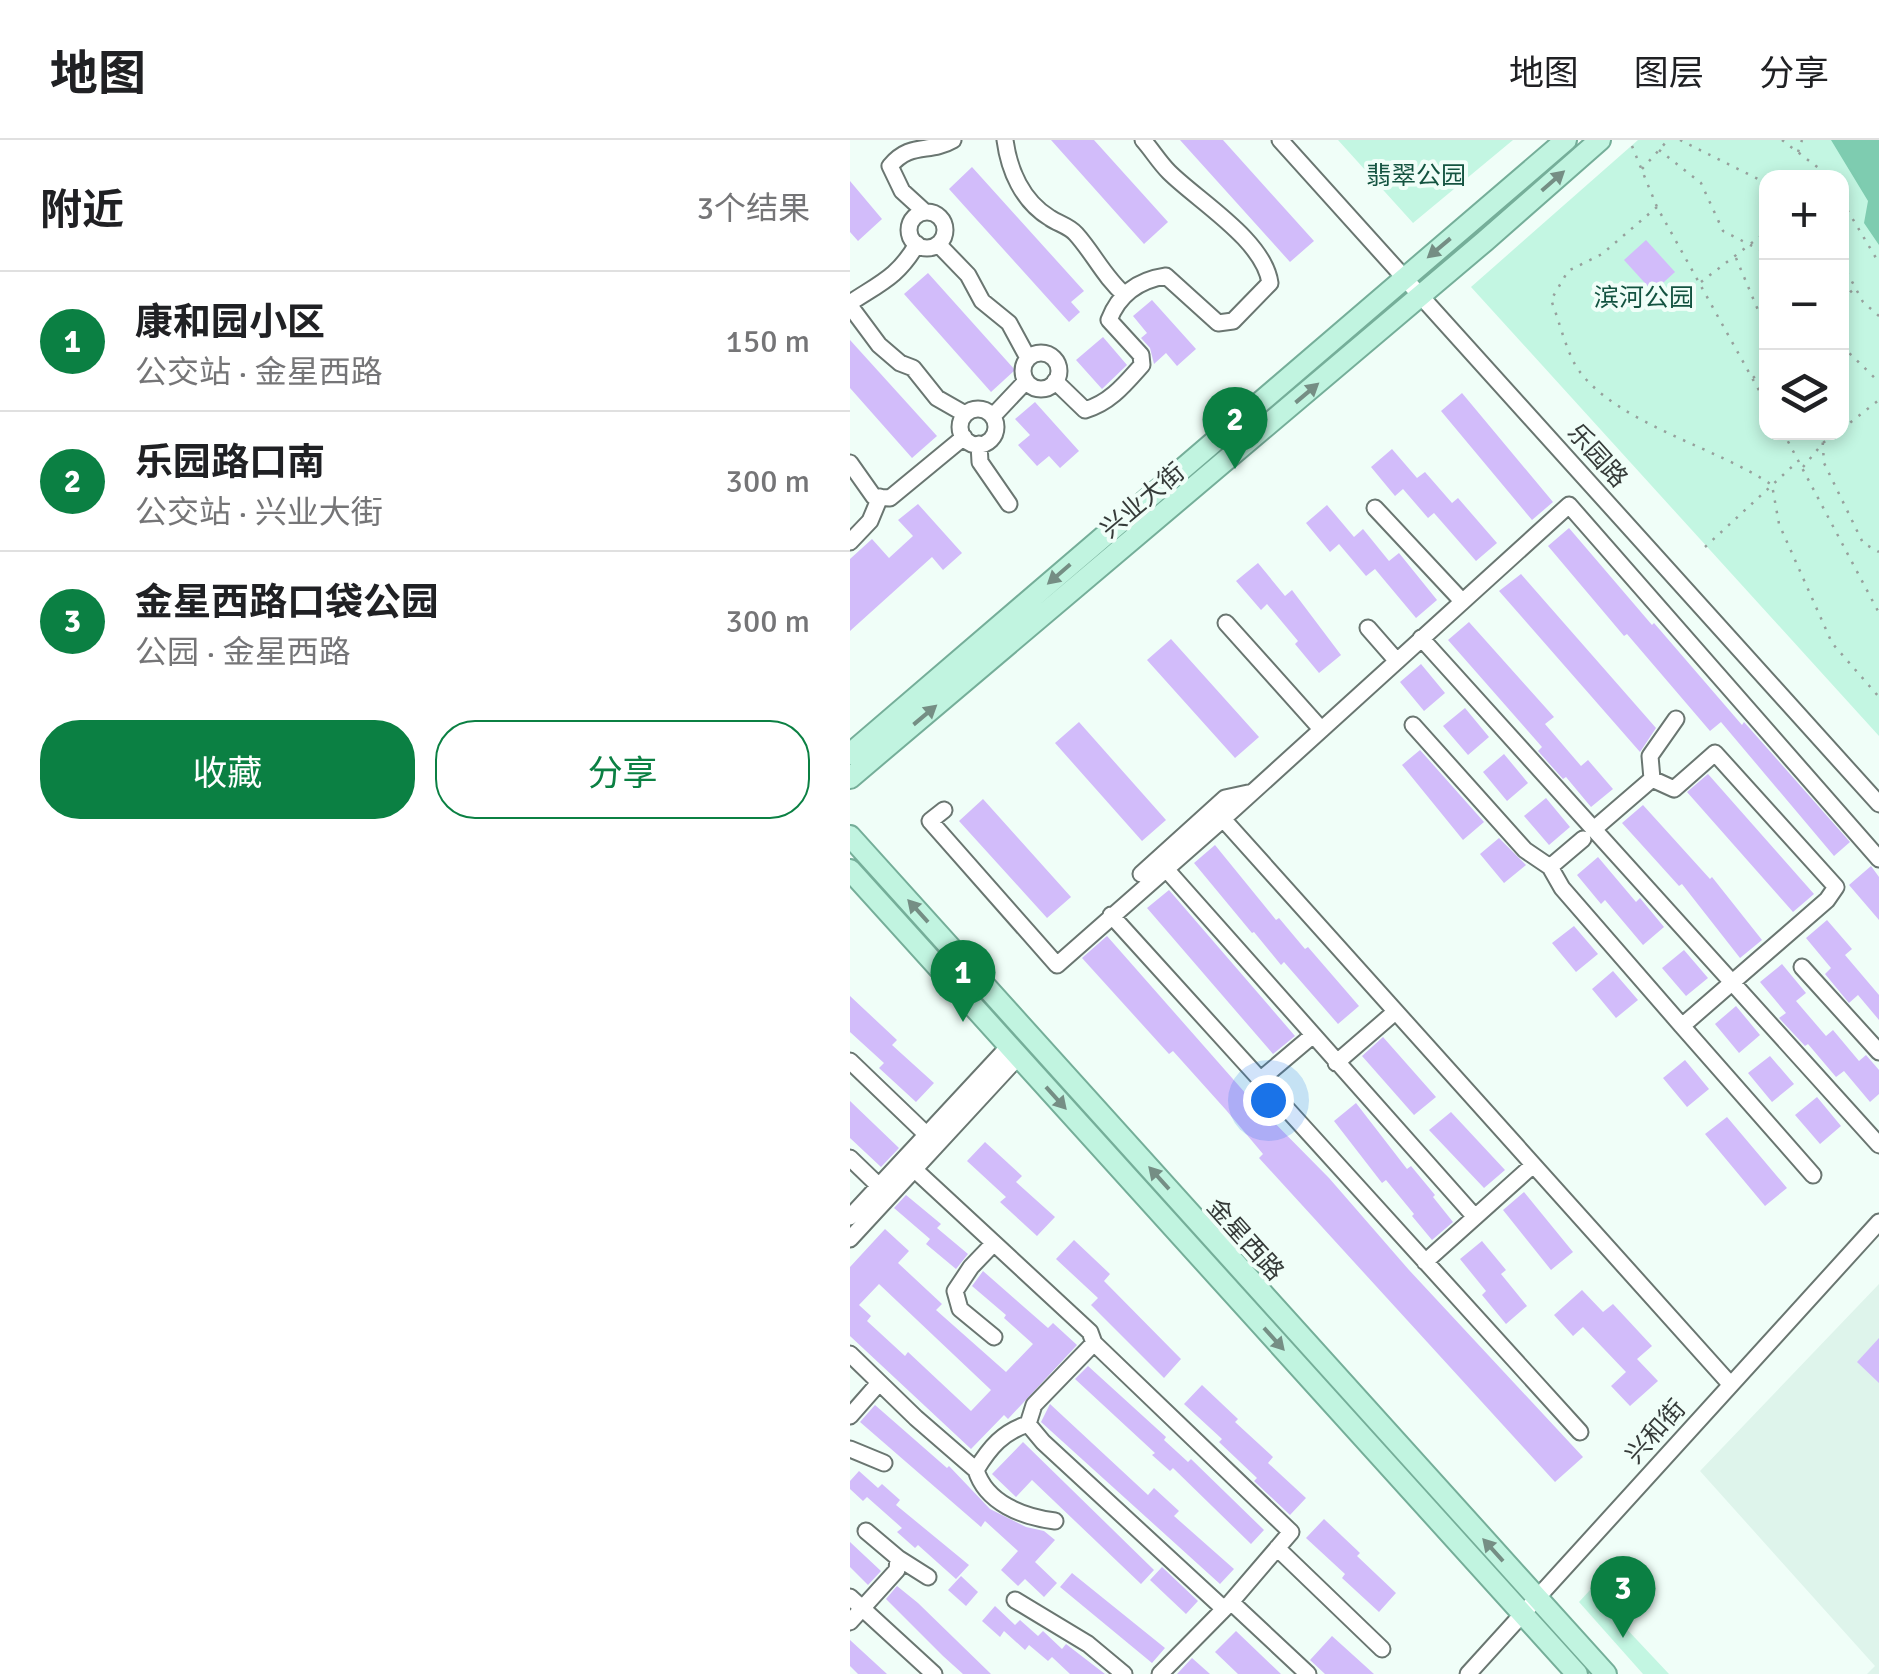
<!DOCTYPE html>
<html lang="zh">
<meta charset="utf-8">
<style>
body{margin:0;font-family:Signika,"Noto Sans SC",sans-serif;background:#f2f2f2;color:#202124}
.controls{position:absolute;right:30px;top:30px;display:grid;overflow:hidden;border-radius:20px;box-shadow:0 5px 15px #0003}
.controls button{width:90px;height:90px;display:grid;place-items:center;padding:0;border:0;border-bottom:2px solid #e0e0e0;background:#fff;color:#202124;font:50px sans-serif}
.you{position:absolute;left:418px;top:960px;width:35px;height:35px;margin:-25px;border:8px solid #fff;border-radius:50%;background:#1a73e8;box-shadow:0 0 0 15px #1a73e833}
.badge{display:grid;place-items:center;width:65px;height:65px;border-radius:50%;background:#0b8043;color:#fff;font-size:32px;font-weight:700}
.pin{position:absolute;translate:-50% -82px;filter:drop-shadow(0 2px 5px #0008)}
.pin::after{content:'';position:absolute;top:52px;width:35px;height:30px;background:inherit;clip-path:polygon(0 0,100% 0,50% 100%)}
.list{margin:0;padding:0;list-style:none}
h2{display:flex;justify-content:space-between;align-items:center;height:130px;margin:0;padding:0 40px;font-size:42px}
h2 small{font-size:32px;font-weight:400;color:#757577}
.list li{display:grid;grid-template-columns:65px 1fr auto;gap:30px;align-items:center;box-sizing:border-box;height:140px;padding:0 40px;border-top:2px solid #e0e0e0}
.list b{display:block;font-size:38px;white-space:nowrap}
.list p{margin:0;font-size:32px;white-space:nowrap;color:#757577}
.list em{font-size:32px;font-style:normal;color:#757577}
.actions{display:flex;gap:20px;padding:30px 40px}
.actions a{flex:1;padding:22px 0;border:2px solid #0b8043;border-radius:40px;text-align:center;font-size:35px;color:#0b8043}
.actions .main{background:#0b8043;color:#fff}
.icon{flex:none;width:55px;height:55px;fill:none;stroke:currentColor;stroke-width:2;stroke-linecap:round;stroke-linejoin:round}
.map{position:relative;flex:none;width:1029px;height:1534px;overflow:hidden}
header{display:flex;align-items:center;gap:60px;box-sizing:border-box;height:140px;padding:0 50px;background:#fff;border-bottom:2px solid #e0e0e0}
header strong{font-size:48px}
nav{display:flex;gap:55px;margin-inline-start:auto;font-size:35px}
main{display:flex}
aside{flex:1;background:#fff}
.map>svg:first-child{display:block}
.built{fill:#def4eb}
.green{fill:#c3f6e2;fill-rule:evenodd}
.water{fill:#7eccb0}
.building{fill:#d2bcfa;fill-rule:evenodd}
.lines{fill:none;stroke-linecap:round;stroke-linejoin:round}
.minor-casing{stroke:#6a7671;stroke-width:19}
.major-casing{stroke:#75ae99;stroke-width:24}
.path{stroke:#96a09c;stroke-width:2.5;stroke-dasharray:2.5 8;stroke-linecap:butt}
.minor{stroke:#fff;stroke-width:15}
.major{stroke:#c1f4e0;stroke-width:20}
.oneway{fill:#758e84}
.labels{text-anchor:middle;stroke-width:8;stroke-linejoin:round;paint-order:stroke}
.park-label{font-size:25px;fill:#135340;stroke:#f0fef8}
.street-label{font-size:25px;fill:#363b39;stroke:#f0fef8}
</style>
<header>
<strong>地图</strong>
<nav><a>地图</a><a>图层</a><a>分享</a></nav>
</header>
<main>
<aside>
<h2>附近<small>3个结果</small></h2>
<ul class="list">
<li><span class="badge">1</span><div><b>康和园小区</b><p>公交站 · 金星西路</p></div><em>150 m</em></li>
<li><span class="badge">2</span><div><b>乐园路口南</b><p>公交站 · 兴业大街</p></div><em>300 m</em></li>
<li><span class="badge">3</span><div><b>金星西路口袋公园</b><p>公园 · 金星西路</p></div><em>300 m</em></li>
</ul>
<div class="actions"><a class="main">收藏</a><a>分享</a></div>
</aside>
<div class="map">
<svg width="1029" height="1534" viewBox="0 0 1029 1534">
<rect width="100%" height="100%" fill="#f0fef8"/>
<path class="built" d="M1029,1144V1534H1017L1025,1526L850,1331Z"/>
<path class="green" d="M488,0H663L563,83Z
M788,0H1029V596L621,147ZM916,38H992V292H916Z
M740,1450L819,1534H793L729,1462Z"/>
<path class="water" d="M981,0H1029V105L1014,83L1018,61Z"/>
<path class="building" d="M201,0H244L318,82L294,104Z
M330,0H373L464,101L440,122Z
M122,27L234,151L221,162L230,172L219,182L99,49Z
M0,41L32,79L8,101L0,92Z
M796,100L825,132L803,152L774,120Z
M78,133L165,230L141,252L54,154Z
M302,160L346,209L327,226L316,213L304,224L300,208L291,198L297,193L283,176Z
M253,197L277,225L252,249L226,220Z
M0,200L87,296L62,318L0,248Z
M612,253L703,362L682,380L591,271Z
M185,262L229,311L210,328L199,316L187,326L168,305L180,295L165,279Z
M542,309L567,338L575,332L602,363L608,358L647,403L626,421L584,373L578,378L553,349L545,356L521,327Z
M68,364L112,413L93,430L82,417L0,491V419L22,399L39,418L63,396L48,380Z
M477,365L504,397L513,389L539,421L549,413L587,460L566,478L525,429L516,436L489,404L480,412L456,383Z
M719,388L802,485L804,483L892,585L894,582L1000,702L984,716L871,582L860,591L777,494L774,496L698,406Z
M408,423L435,456L442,450L491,515L469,533L445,504L448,501L417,464L411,470L386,441Z
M671,434L806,588L790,612L649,451Z
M619,482L704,577L695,584L731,626L738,620L763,649L741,667L716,637L713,639L688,611L692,607L598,500Z
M321,499L409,597L385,618L297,520Z
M571,524L595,553L574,571L550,542Z
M615,568L639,597L618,615L593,586Z
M229,582L316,680L292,701L205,603Z
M570,610L634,682L613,700L552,625Z
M654,614L678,643L657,661L633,632Z
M858,634L964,754L943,772L837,652Z
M696,658L720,687L699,705L674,676Z
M133,659L221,757L197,778L109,681Z
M793,665L860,739L862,737L912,800L890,818L832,744L829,746L772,683Z
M649,698L676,725L654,743L630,714Z
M365,705L426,780L429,778L455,809L458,807L509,866L488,884L434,822L431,825L404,792L402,793L344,723Z
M748,717L786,762L790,758L814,787L793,805L755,760L751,764L727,735Z
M1021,726L1029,737V780L999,745Z
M319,750L445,896L423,914L297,768Z
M977,780L1002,809L995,815L1029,855V880L1008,855L999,863L975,834L981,828L956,798Z
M724,786L748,814L726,832L702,803Z
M257,796L397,955L479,1038L559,1130L733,1317L705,1342L409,1018L413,1014L376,970L323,911L319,914L232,818Z
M834,810L858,838L836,856L812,828Z
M932,824L956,853L946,861L976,896L983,890L1009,921L1016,915L1029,930V954L1020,962L994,931L986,937L958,904L955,906L929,878L936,873L910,842Z
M763,831L788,860L766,878L742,849Z
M0,856L47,900L42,905L84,943L66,962L29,928L34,923L0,892Z
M886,866L910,895L889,913L865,884Z
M533,897L586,957L564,975L512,916Z
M920,916L944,944L922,962L898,933Z
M835,920L859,949L837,967L813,938Z
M967,957L991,986L970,1004L945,975Z
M0,961L49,1008L31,1027L0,998Z
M506,963L557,1029L561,1026L585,1055L583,1057L603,1082L582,1100L562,1076L564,1074L536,1040L532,1043L484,981Z
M601,972L655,1030L634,1048L579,990Z
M877,977L937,1048L915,1066L855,994Z
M135,1002L172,1036L166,1042L205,1077L187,1096L150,1062L156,1057L117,1021Z
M674,1052L723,1112L701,1130L653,1070Z
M56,1055L91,1084L87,1088L118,1114L106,1129L76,1104L80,1099L44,1068Z
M35,1089L59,1111L48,1123L92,1164L86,1170L156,1232L183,1204L154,1178L156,1175L122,1146L133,1131L198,1188L203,1183L227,1205L158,1279L154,1275L121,1309L0,1196V1127ZM29,1144L141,1250L121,1271L58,1212L55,1216L17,1181L21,1176L9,1165Z
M224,1100L260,1134L254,1141L331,1219L314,1238L241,1165L248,1158L206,1119Z
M632,1101L656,1130L651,1134L677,1166L656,1184L632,1155L636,1151L610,1119Z
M732,1150L753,1172L763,1164L802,1206L787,1219L808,1241L780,1266L761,1246L776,1232L733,1187L723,1196L704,1175Z
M1029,1198V1243L1007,1222Z
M238,1226L316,1297L314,1300L338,1322L341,1319L414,1390L401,1404L323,1328L320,1331L302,1315L305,1313L225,1239Z
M352,1245L388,1279L385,1282L423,1317L418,1323L456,1358L440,1375L404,1341L407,1338L369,1302L372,1299L334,1264Z
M200,1264L298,1355L304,1348L329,1371L324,1376L384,1429L370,1444L191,1282Z
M25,1265L97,1328L99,1326L140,1369L176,1387L194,1391L205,1400L185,1422L207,1443L194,1457L175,1439L168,1446L151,1430L168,1411L135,1381L131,1387L10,1282Z
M173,1302L304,1430L291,1444L182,1340L166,1357L142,1334Z
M9,1331L28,1348L32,1344L50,1360L46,1365L119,1425L106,1439L68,1405L65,1408L47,1392L52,1388L17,1357L13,1361L0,1349V1341Z
M474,1379L510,1413L507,1416L546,1453L529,1472L492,1438L495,1434L456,1398Z
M0,1402L31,1431L18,1445L0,1427Z
M312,1427L348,1461L336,1474L300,1440Z
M222,1433L315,1508L302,1523L210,1447Z
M111,1436L128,1452L116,1466L98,1450Z
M47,1446L68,1463L141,1534H113L93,1516L36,1459Z
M145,1466L165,1485L170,1480L188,1496L193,1491L212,1509L216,1504L255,1534H220L202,1517L198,1521L179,1505L175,1510L154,1491L150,1497L132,1481Z
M386,1491L431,1534H388L365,1512Z
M482,1496L524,1534H475L460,1520Z
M0,1500L37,1534H8L0,1526Z
M342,1518L360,1534H327Z"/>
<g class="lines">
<defs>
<path id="minor" d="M155,0C159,30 172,61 200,78C209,84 219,86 226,94C244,114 254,137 275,155
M430,0L1029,664
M75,72L52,51L40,26C61,1 79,14 103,0
M59 90a18 18 0 1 1 36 0a18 18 0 1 1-36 0Z
M88,104L118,135L132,161L159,183L178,218
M0,163C30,143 48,137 67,104
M0,166L29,205L50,223L63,228L87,258L115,274
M173 231a18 18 0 1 1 36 0a18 18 0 1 1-36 0Z
M205,241L235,270C260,263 275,244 292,225L291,215L259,180C269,154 289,140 316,136L368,183L383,181L420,143C414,100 348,61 319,32C309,22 302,10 293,0
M110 287a18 18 0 1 1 36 0a18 18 0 1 1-36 0Z
M143,276L176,241
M129,304L130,322L159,364
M0,323L24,357L40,358L114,297
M525,368L612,461
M0,402L20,381L30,357
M376,483L471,589
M518,488L546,520
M571,498L1029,1005
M563,585L675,710L700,727L712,748L832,886L977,760L986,747L865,613L824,649L802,639L744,689
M802,639L800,616L826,579
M94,670L80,681L207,825L373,679L881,1245
M373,679L719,365L1029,719
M700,727L733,699
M316,729L625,1077
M291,734L375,658L398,653
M261,775L730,1292
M952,827L1029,912
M832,886L963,1035
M0,921L77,995
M486,923L545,872
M410,940L462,896
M0,1018L29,1046
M64,1029L240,1192L244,1203L441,1392L381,1462L310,1534
M0,1077L159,906
M0,1099L169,916
M144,1103L121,1127L105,1151L110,1169L144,1197
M575,1122L682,1026
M244,1203L184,1265L178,1284L193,1302L374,1469
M0,1214L66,1278L126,1330
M0,1276L29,1243
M178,1284C153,1292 140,1307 126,1330C136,1363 173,1377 205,1381
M0,1309L34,1323
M427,1408L532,1509
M48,1418L78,1437
M0,1457L84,1534
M165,1460L238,1504L274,1534
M381,1462L458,1534
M0,1482L47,1430L48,1418L16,1391
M618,1534L1029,1082"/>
<path id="major" d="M0,614L716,0
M0,638L635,101L750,0
M0,696L756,1534
M0,730L727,1534"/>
</defs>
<use href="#minor" class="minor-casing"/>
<use href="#major" class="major-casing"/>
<path class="path" d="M830,0L916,43
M932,0L975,33L973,38
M782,6L807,67L916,263
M809,10L851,43L873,91L916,113
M948,12L952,0
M792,29L818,0
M992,61L1029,123
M807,67L752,114L718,131L701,160C709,179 717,216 730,232C769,284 868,308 922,345L929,384L982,503L1029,557
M886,118L916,189
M992,123L1013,162L1029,176
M851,142L916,92
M992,159L1004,149
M992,206L1029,242
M903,238L916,227
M992,289L1029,260
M933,292L1029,473
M972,292L974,323L1013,403L1029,412
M953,327L973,303L987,292
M855,407L946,323"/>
<use href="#minor" class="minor"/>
<use href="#major" class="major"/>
</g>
<defs><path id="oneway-solid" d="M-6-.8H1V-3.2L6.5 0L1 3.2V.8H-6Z" transform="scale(2.5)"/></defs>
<g class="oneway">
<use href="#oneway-solid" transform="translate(703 41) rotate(-41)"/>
<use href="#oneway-solid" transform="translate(589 108) rotate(140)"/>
<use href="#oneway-solid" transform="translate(457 253) rotate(-40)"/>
<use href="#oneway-solid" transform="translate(209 434) rotate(139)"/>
<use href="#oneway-solid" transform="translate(75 575) rotate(-40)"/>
<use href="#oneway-solid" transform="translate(68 771) rotate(-132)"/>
<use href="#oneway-solid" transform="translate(206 958) rotate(48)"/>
<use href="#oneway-solid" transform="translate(309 1038) rotate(-132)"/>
<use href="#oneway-solid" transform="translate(424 1199) rotate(48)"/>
<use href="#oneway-solid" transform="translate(643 1410) rotate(-132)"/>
</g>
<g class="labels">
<g class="park-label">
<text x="566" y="44">翡翠公园</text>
<text x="794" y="166">滨河公园</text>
</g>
<g class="street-label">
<text transform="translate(748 315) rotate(48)" y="9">乐园路</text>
<text transform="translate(292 360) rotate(-40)" y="9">兴业大街</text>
<text transform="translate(396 1099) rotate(48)" y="9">金星西路</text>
<text transform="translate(805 1291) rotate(-48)" y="9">兴和街</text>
</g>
</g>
</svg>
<div class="controls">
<button>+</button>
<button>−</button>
<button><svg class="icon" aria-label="layers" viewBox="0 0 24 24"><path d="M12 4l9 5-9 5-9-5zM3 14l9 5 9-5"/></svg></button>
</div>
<div class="you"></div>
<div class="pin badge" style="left:113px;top:882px">1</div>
<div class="pin badge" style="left:385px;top:329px">2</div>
<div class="pin badge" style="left:773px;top:1498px">3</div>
</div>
</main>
